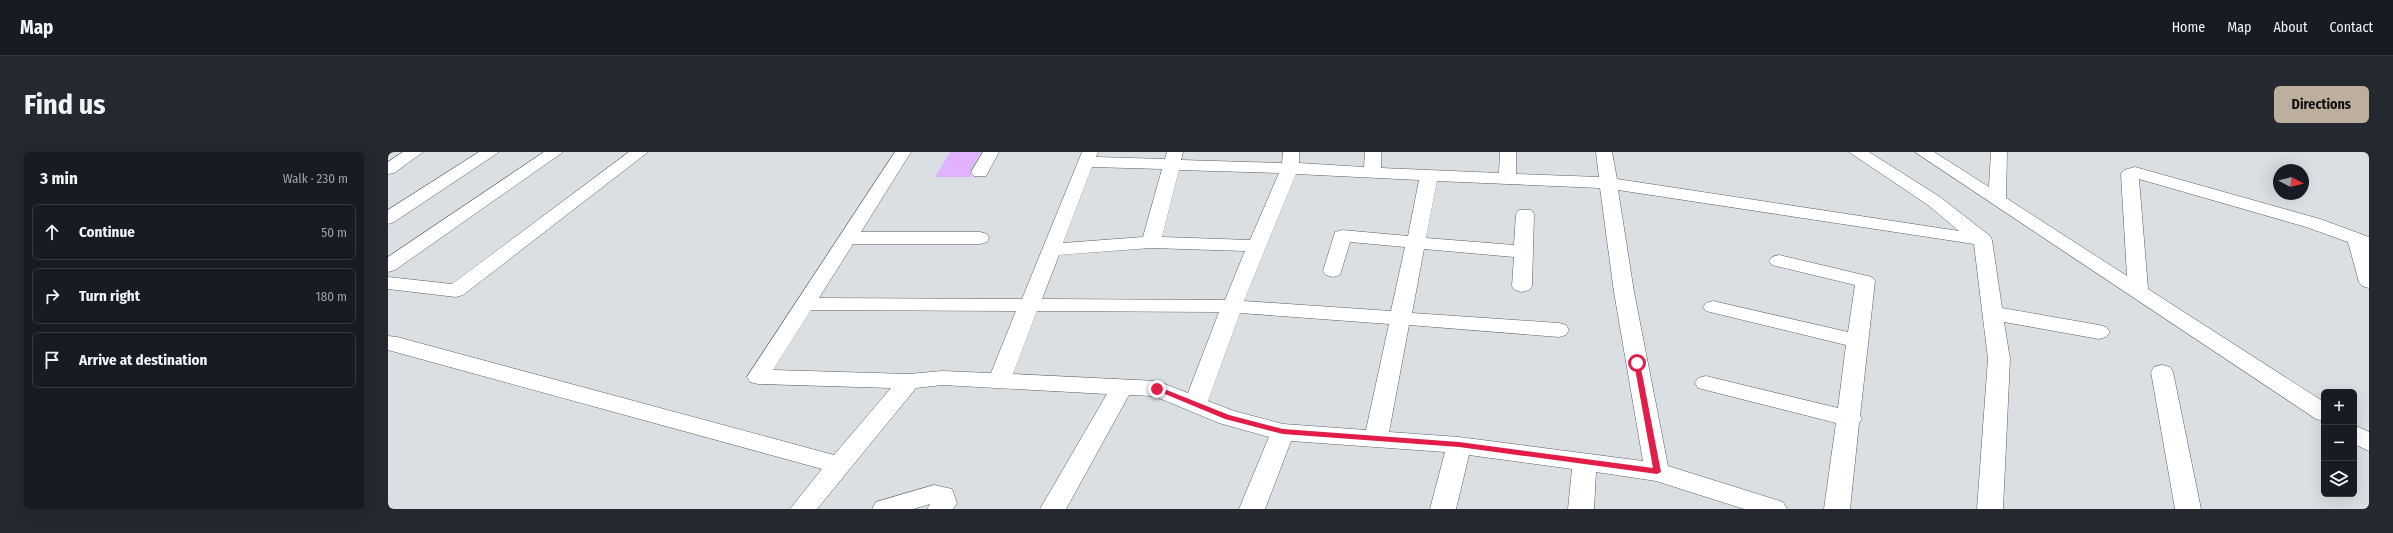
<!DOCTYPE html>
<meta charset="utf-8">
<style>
body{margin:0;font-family:"Fira Sans Condensed",sans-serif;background:#242831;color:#f1f3f6}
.controls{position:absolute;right:12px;bottom:12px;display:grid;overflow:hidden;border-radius:6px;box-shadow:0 4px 16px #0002}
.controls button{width:36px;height:36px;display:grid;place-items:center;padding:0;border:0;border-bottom:1px solid #363941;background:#171b24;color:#f1f3f6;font:20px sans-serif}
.compass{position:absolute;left:1885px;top:12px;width:36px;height:36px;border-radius:50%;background:#171b24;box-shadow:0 4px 16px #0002;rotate:97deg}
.stop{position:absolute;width:12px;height:12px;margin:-9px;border:3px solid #e11d48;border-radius:50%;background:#fff}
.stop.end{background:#e11d48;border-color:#fff;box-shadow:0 1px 4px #0008}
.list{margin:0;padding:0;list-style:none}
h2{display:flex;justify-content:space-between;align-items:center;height:52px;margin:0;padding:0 16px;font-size:17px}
h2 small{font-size:13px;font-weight:400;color:#9ea1a6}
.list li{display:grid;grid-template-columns:26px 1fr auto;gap:12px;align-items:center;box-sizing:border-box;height:56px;margin:0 8px 8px;padding:0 8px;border:1px solid #363941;border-radius:6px}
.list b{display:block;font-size:15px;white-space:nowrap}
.list em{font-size:13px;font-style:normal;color:#9ea1a6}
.icon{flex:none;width:22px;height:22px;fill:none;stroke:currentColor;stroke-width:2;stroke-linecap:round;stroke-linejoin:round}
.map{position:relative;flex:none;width:1981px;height:357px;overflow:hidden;border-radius:6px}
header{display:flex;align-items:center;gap:24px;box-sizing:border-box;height:56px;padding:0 20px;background:#171b24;border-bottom:1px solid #363941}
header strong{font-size:19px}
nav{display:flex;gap:22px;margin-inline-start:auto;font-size:14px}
.intro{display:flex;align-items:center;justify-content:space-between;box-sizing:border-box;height:96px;padding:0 24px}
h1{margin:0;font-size:28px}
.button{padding:10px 18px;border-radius:6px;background:#bcaf9d;color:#111;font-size:14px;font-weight:700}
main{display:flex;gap:24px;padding:0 24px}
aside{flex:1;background:#171b24;border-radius:6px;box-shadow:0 4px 16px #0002}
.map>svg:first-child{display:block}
.building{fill:#e3b2fe}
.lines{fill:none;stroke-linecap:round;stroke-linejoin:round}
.minor-casing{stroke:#5a5f63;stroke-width:1}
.minor{fill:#fff;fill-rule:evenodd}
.route{fill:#e11d48}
</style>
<header>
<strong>Map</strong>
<nav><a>Home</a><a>Map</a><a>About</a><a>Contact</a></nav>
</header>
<div class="intro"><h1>Find us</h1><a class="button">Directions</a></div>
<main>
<aside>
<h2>3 min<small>Walk · 230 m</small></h2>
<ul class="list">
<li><svg class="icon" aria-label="ahead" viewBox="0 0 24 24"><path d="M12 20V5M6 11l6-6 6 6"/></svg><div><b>Continue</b></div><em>50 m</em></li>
<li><svg class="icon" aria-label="right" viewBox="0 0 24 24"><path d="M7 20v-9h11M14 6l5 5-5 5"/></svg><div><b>Turn right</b></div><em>180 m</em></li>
<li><svg class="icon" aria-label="arrive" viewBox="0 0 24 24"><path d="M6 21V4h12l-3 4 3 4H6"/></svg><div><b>Arrive at destination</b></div></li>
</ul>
</aside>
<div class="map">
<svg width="1981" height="357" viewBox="0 0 1981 357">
<rect width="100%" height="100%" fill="#dadfe4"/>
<path class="building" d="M562,0H593L582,19L584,25H547Z"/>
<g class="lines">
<defs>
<path id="minor" d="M15,0H35L6,21L0,22V10Z
M91,0H111L6,70L0,72V58Z
M156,0H175L7,118L0,120V105Z
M241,0H260L75,143L68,145L0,137V125L64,132Z
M507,0H523L473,80H592L599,82L601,86L599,90L592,92H465L431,146L634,147L694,0H710L708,5L777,7L779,0H795L793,8L894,11L895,0H911V11L976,15L977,0H993V16L1111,21L1112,0H1128V22L1211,25L1208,0H1224L1229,27L1571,79L1540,53L1461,0H1481L1552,45L1602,84L1604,88L1614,156L1711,173L1718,175L1722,180L1718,185L1711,187L1616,170L1622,207L1615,357H1589L1600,207L1586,92L1230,38L1246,140L1280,314L1395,350L1399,357H1356L1268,329L1208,320L1206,357H1180L1184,317L1081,303L1068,357H1042L1057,300L903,289L877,357H851L881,285L831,271L766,244L741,243L678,357H652L719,242L554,233L528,236L429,357H402L434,317L0,198V184L9,185L446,303L503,236L370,232L362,230L359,225ZM704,15L774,17L755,85L675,91ZM791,18L891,21L862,88L774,85ZM908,22L1031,28L1020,84L954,78L947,80L935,119L938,123L945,125L952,123L962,90L1017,95L1003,159L856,149ZM1049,29L1212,36L1226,140L1255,309L1071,285L1001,280L1021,173L1171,185L1178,183L1181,178L1178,173L1171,171L1024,161L1036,97L1126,105L1124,134L1127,138L1134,140L1141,138L1144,134L1146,62L1143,58H1131L1128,62L1126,93L1038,86ZM763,96L857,99L837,148L654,147L671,103ZM423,158L628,159L603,221L554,219L521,222L385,218ZM649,159L831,160L800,241L769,229L625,222ZM852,161L1001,172L978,278L895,272L846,259L820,249Z
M595,0H611L598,24H586L583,20Z
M1527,0H1546L1601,35L1603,0H1619L1618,46L1739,124L1733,22L1736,18L1747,15L1932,67L1981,85V136L1974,134L1971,130L1960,90L1918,75L1751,27L1760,137L1936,250V269L1928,267Z
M1391,103L1484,125L1487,129L1472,264L1474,267L1471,271L1462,357H1436L1448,271L1310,236L1307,231L1310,226L1318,224L1450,256L1458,193L1318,159L1315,155L1318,151L1325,149L1460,180L1467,133L1384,113L1381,109L1384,105Z
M1774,213L1782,215L1785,220L1813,357H1787L1763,220L1766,215Z
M1966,273L1981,280V299L1966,292Z
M546,333L564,337L569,351L565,357H539L542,352L525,357H484L488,350Z"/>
</defs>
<use href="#minor" class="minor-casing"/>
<use href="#minor" class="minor"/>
</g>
<path class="route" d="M1249,209L1252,211L1273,320L1269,322L1071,295L895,282L837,267L765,237L771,235L841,263L895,277L1071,290L1265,316L1246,211Z"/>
</svg>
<div class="controls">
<button>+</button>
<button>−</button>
<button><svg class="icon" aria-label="layers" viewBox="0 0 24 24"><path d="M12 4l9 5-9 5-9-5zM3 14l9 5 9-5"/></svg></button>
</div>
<svg class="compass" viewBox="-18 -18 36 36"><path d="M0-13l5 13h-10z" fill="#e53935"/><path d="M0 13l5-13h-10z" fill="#9ea1a6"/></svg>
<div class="stop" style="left:1249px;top:211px"></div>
<div class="stop end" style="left:769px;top:237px"></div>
</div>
</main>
